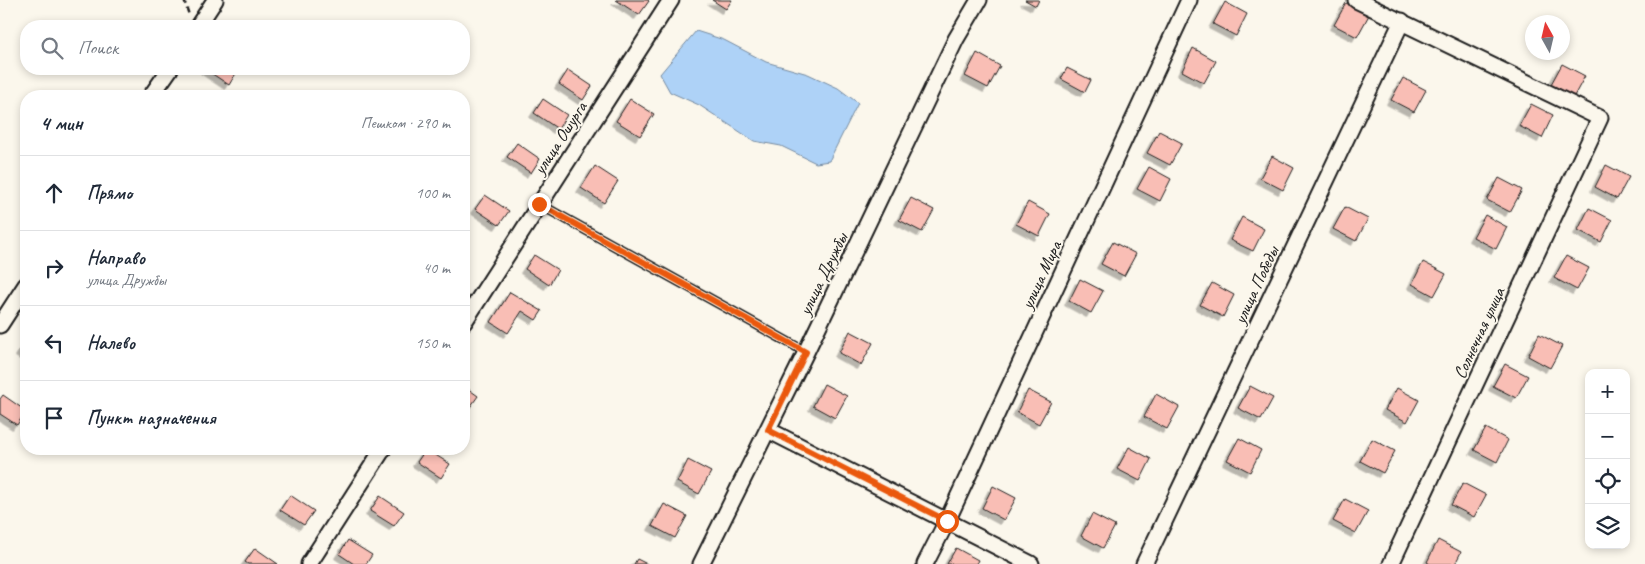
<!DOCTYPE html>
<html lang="ru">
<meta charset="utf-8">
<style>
body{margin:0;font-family:Caveat,sans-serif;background:#f2f2f3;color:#1f2937}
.controls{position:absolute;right:15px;bottom:15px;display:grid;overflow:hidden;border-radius:10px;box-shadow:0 2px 8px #0003}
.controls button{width:45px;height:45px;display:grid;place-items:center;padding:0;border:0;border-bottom:1px solid #e0e1e3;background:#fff;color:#1f2937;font:25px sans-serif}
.compass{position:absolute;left:1525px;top:15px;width:45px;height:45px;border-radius:50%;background:#fff;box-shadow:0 2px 8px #0003;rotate:352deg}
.stop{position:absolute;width:15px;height:15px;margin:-11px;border:4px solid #ea580c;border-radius:50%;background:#fff}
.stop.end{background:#ea580c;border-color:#fff;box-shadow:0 1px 5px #0008}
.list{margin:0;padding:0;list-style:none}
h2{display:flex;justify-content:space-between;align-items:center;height:65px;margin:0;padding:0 20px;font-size:21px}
h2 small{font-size:16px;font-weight:400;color:#747a83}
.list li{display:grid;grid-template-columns:32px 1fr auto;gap:15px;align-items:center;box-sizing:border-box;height:75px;padding:0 20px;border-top:1px solid #e0e1e3}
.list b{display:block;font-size:19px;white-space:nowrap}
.list p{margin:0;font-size:16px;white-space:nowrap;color:#747a83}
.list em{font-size:16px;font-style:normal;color:#747a83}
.icon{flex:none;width:28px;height:28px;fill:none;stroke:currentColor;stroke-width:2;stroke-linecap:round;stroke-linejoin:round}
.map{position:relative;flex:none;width:1645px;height:564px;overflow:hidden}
.search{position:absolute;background:#fff;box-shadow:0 2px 8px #0003;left:20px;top:20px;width:450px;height:55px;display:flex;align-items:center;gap:12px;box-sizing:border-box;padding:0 18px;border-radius:20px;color:#747a83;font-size:19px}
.panel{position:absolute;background:#fff;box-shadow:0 2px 8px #0003;left:20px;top:90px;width:450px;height:365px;border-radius:20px}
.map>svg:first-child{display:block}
.water{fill:#aed2f7;stroke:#74899f}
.building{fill:#f9beb5;stroke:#1c1c1c;filter:url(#shadow)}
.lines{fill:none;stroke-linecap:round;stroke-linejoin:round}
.lane-casing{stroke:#1c1c1c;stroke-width:11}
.street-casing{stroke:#1c1c1c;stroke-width:19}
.path{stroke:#1c1c1c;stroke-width:2.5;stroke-dasharray:5 4;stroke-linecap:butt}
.lane{stroke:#fbf7ec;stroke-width:8}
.street{stroke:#fbf7ec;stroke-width:15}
.route{stroke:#ea580c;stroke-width:6}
.labels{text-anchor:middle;stroke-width:4;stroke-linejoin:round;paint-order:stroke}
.street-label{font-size:18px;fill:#1c1c1c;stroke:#fbf7ec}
</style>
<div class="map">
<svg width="1645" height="564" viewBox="0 0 1645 564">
<defs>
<filter id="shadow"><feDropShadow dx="-4.5" dy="4.5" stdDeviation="0" flood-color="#0004"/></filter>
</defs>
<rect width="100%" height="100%" fill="#fbf7ec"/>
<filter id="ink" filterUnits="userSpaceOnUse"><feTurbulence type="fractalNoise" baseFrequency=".02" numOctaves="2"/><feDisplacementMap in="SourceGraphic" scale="10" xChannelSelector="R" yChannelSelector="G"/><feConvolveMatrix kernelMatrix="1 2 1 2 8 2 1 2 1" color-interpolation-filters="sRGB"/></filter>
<g filter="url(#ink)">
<path class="water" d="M696,31L724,40L766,62L808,74L838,88L858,103L829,161L816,163L781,146L754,141L699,105L670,92L660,74Z"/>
<path class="building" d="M616,0H648L649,1L639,15Z
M712,0H732L726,9Z
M1025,0H1039L1036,6Z
M1225,2L1247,14L1236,36L1213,24Z
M1346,3L1369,15L1357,37L1334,25Z
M1193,48L1216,61L1204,83L1182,71Z
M977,53L1000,66L988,88L965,76Z
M1562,64L1585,76L1573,98L1550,86Z
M1067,68L1091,80L1085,92L1061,79Z
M205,69H236L238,70L229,85Z
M568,70L592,86L583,100L559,84Z
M1403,78L1426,90L1414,112L1391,100Z
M543,99L567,115L558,129L534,113Z
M630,99L654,114L640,136L616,121Z
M1531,104L1553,115L1542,138L1519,126Z
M1159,131L1182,143L1170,165L1147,153Z
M517,143L540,159L531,173L507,157Z
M1272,156L1294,168L1283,190L1260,178Z
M1606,165L1629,177L1617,199L1595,187Z
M595,166L618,181L604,203L581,188Z
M1149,167L1171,179L1160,201L1137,189Z
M1499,178L1522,190L1510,212L1487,200Z
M485,195L509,211L499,225L475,209Z
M911,198L934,210L922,232L899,220Z
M1028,202L1050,214L1039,236L1016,224Z
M1345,207L1368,219L1356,241L1333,229Z
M1589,208L1612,220L1601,242L1578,230Z
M1485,215L1507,227L1496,249L1473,237Z
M1242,217L1264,229L1253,251L1230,240Z
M1113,242L1136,254L1124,276L1101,264Z
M534,255L558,270L549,285L525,269Z
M1566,256L1589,268L1577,290L1554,278Z
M1423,262L1446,274L1434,296L1412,284Z
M1080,279L1103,291L1091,313L1069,301Z
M1212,283L1234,295L1223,317L1200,305Z
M510,292L542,311L536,320L522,311L508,333L491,322Z
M850,331L873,343L861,365L839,353Z
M1539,334L1562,346L1550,368L1528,356Z
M26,342V356L20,352Z
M1505,364L1528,376L1516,398L1493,386Z
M824,384L847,396L835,418L813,406Z
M464,386L478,396L468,410L464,407Z
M1250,386L1273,398L1261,420L1238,408Z
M1397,388L1419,400L1407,422L1385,410Z
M1028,390L1051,402L1039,424L1017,412Z
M1156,394L1179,407L1167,429L1144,417Z
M3,395L26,411L17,425L0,414V399Z
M1486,428L1508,440L1497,462L1474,450Z
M1239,438L1261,450L1250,472L1227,460Z
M1372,439L1395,451L1383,473L1360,461Z
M1129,447L1151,459L1140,481L1117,469Z
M426,449L450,464L441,478L417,462Z
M688,460L711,472L699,494L677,482Z
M1463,483L1486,495L1474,517L1451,505Z
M993,486L1016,498L1004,520L982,508Z
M290,495L314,511L304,525L280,510Z
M380,496L404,512L394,526L370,511Z
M1345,499L1368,511L1356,533L1333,521Z
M664,504L687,516L675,538L652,526Z
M1092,514L1115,526L1103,548L1081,536Z
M348,540L372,555L366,564H354L339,554Z
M1438,540L1461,552L1455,564H1430L1427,562Z
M255,548L278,564H248L245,562Z
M956,548L978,560L976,564H947Z
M637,559L647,564H634Z"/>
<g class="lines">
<defs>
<path id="lane" d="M539,204L806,352"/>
<path id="street" d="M1356,0L1600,118L1391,564
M198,26L215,0
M151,96L170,69
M464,322L671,0
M0,325L26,285
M768,430L1031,564
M309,564L383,449
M701,564L806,352L956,39L979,0
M925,564L947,521L1189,0
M1144,564L1402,21"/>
</defs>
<use href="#lane" class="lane-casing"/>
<use href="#street" class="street-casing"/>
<path class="path" d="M184,0L189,15"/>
<use href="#lane" class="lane"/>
<use href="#street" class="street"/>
</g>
</g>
<g class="lines" filter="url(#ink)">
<path class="route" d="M539,204L806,352L768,430L947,521"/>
</g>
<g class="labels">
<g class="street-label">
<text transform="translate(560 138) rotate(-57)" y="6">улица Ошурга</text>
<text transform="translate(823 274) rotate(-64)" y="6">улица Дружбы</text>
<text transform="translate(1041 275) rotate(-65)" y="6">улица Мира</text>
<text transform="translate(1256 285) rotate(-65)" y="6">улица Победы</text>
<text transform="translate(1479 333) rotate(-65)" y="6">Солнечная улица</text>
</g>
</g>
</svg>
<div class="controls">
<button>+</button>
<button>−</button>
<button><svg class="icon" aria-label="locate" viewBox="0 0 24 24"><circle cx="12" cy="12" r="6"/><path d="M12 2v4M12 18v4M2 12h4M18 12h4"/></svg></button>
<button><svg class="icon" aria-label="layers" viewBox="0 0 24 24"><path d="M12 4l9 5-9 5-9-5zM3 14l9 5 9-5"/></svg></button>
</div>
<svg class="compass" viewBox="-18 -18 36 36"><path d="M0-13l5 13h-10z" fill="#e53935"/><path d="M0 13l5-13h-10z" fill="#747a83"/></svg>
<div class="stop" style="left:947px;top:521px"></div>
<div class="stop end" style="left:539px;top:204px"></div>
<div class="search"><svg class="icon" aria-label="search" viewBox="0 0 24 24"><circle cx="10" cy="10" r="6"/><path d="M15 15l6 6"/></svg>Поиск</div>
<section class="panel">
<h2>4 мин<small>Пешком · 290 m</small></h2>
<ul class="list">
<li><svg class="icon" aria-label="ahead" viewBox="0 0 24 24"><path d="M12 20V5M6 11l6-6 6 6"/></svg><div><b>Прямо</b></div><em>100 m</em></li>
<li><svg class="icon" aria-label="right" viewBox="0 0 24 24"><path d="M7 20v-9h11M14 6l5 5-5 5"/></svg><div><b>Направо</b><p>улица Дружбы</p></div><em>40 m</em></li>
<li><svg class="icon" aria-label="left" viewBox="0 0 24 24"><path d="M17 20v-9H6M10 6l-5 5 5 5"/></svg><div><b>Налево</b></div><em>150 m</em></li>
<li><svg class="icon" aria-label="arrive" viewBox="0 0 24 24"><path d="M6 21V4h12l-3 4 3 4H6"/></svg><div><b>Пункт назначения</b></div></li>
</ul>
</section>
</div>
